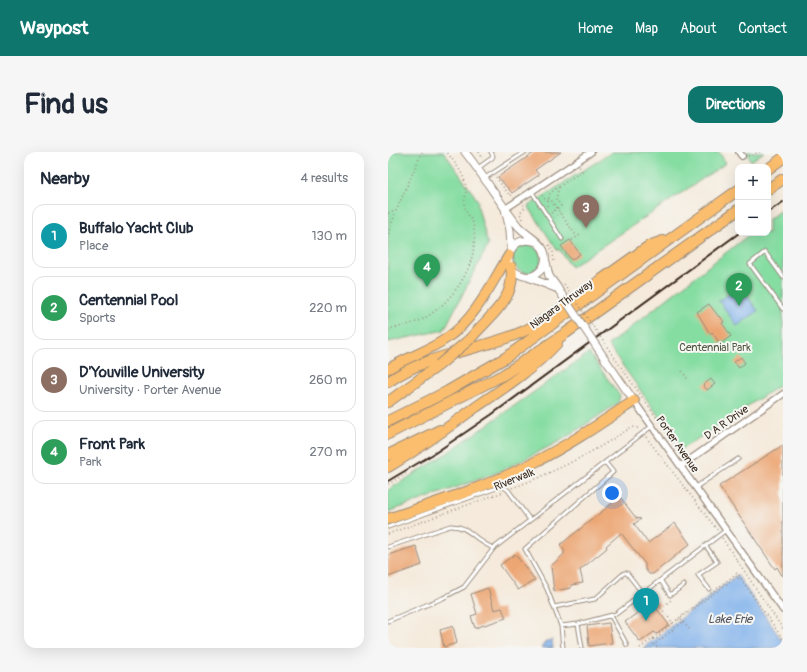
<!DOCTYPE html>
<meta charset="utf-8">
<style>
body{margin:0;font-family:Pangolin,sans-serif;background:#f6f6f7;color:#1f2937}
.controls{position:absolute;right:12px;top:12px;display:grid;overflow:hidden;border-radius:8px;box-shadow:0 4px 16px #0002}
.controls button{width:36px;height:36px;display:grid;place-items:center;padding:0;border:0;border-bottom:1px solid #e0e1e3;background:#fff;color:#1f2937;font:20px sans-serif}
.you{position:absolute;left:224px;top:341px;width:14px;height:14px;margin:-10px;border:3px solid #fff;border-radius:50%;background:#1a73e8;box-shadow:0 0 0 6px #1a73e833}
.badge{display:grid;place-items:center;width:26px;height:26px;border-radius:50%;background:#0f766e;color:#fff;font-size:13px;font-weight:700}
.pin{position:absolute;translate:-50% -33px;filter:drop-shadow(0 1px 2px #0008)}
.pin::after{content:'';position:absolute;top:21px;width:14px;height:12px;background:inherit;clip-path:polygon(0 0,100% 0,50% 100%)}
.list{margin:0;padding:0;list-style:none}
h2{display:flex;justify-content:space-between;align-items:center;height:52px;margin:0;padding:0 16px;font-size:17px}
h2 small{font-size:13px;font-weight:400;color:#747a83}
.list li{display:grid;grid-template-columns:26px 1fr auto;gap:12px;align-items:center;box-sizing:border-box;height:64px;margin:0 8px 8px;padding:0 8px;border:1px solid #e0e1e3;border-radius:12px}
.list b{display:block;font-size:15px;white-space:nowrap}
.list p{margin:0;font-size:13px;white-space:nowrap;color:#747a83}
.list em{font-size:13px;font-style:normal;color:#747a83}
.map{position:relative;flex:none;width:395px;height:496px;overflow:hidden;border-radius:12px}
header{display:flex;align-items:center;gap:24px;box-sizing:border-box;height:56px;padding:0 20px;background:#0f766e;color:#fff}
header strong{font-size:19px}
nav{display:flex;gap:22px;margin-inline-start:auto;font-size:14px}
.intro{display:flex;align-items:center;justify-content:space-between;box-sizing:border-box;height:96px;padding:0 24px}
h1{margin:0;font-size:28px}
.button{padding:10px 18px;border-radius:12px;background:#0f766e;color:#fff;font-size:14px;font-weight:700}
main{display:flex;gap:24px;padding:0 24px}
aside{flex:1;background:#fff;border-radius:12px;box-shadow:0 4px 16px #0002}
.map>svg:first-child{display:block}
.green{fill:#85dda2;stroke:#608460}
.water{fill:#7fb0eb;stroke:#5d6d84}
.building{fill:#eca673}
.lines{fill:none;stroke-linecap:round;stroke-linejoin:round}
.service-casing{stroke:#988a7c;stroke-width:5}
.minor-casing{stroke:#988a7c;stroke-width:8}
.tertiary-casing{stroke:#988a7c;stroke-width:9}
.trunk-casing{stroke:#988a7c;stroke-width:11}
.motorway-casing{stroke:#988a7c;stroke-width:12}
.path{stroke:#988a7c;stroke-width:1.5;stroke-dasharray:1 3;stroke-linecap:butt}
.service{stroke:#fff;stroke-width:3}
.minor{stroke:#fff;stroke-width:5.5}
.tertiary{stroke:#fff;stroke-width:7}
.trunk{stroke:#fbbe6e;stroke-width:9}
.motorway{stroke:#fbbe6e;stroke-width:10}
.rail{stroke:#3b2a1e;stroke-width:2}
.tertiary-bridge-casing{stroke:#988a7c;stroke-width:9;stroke-linecap:butt}
.motorway-bridge-casing{stroke:#988a7c;stroke-width:12;stroke-linecap:butt}
.path-bridge{stroke:#988a7c;stroke-width:1.5;stroke-dasharray:1 3;stroke-linecap:butt}
.tertiary-bridge{stroke:#fff;stroke-width:7}
.motorway-bridge{stroke:#fbbe6e;stroke-width:10}
.labels{text-anchor:middle;stroke-width:4;stroke-linejoin:round;paint-order:stroke}
.street-label{font-size:11px;fill:#3b2a1e;stroke:#f6f6f2}
.park-label{font-size:11px;fill:#4e573f;stroke:#f6f6f2}
.water-label{font-size:12px;font-style:italic;fill:#4f525c;stroke:#f6f6f2}
</style>
<header>
<strong>Waypost</strong>
<nav><a>Home</a><a>Map</a><a>About</a><a>Contact</a></nav>
</header>
<div class="intro"><h1>Find us</h1><a class="button">Directions</a></div>
<main>
<aside>
<h2>Nearby<small>4 results</small></h2>
<ul class="list">
<li><span class="badge" style="background:#0f9aa8">1</span><div><b>Buffalo Yacht Club</b><p>Place</p></div><em>130 m</em></li>
<li><span class="badge" style="background:#2e9e5b">2</span><div><b>Centennial Pool</b><p>Sports</p></div><em>220 m</em></li>
<li><span class="badge" style="background:#8d6e63">3</span><div><b>D'Youville University</b><p>University · Porter Avenue</p></div><em>260 m</em></li>
<li><span class="badge" style="background:#2e9e5b">4</span><div><b>Front Park</b><p>Park</p></div><em>270 m</em></li>
</ul>
</aside>
<div class="map">
<svg width="395" height="496" viewBox="0 0 395 496">
<rect width="100%" height="100%" fill="#f6f6f2"/>
<filter id="ink" filterUnits="userSpaceOnUse"><feTurbulence type="fractalNoise" baseFrequency=".025" numOctaves="2"/><feDisplacementMap in="SourceGraphic" scale="8" xChannelSelector="R" yChannelSelector="G"/><feConvolveMatrix kernelMatrix="1 2 1 2 8 2 1 2 1" color-interpolation-filters="sRGB"/></filter>
<filter id="wash" filterUnits="userSpaceOnUse"><feTurbulence type="fractalNoise" baseFrequency=".012" numOctaves="4" result="noise"/><feDisplacementMap in="SourceGraphic" scale="16" xChannelSelector="R" yChannelSelector="G"/><feGaussianBlur stdDeviation="0.9" result="paint"/><feColorMatrix in="noise" values="0 0 0 0 0 0 0 0 0 0 0 0 0 0 0 0 0 1.4 0 .05"/><feComposite in="paint" operator="in"/></filter>
<g filter="url(#wash)">
<rect width="100%" height="100%" fill="#f5eadb"/>
<path class="green" d="M0,0H56L91,50L89,51L100,93L56,178L0,190Z
M224,0H331L338,11L183,115L172,98H169L140,54Z
M358,0H376L363,9Z
M395,56V231L294,297L220,193L363,81H380V68Z
M125 107a14 14 0 1 1 28 0a14 14 0 1 1-28 0Z
M201,201L232,244L230,251L174,288L111,320L0,360V338L55,304Z"/>
<path class="water" d="M352,134L370,159L349,174L331,149Z
M349,423L395,490V496H255Z
M164,488L165,496H153L158,489Z"/>
<g id="blocks">
<path class="building" d="M147,0H173L147,18L151,23L124,41L110,25Z
M182,88L192,102L183,108L173,94Z
M321,152L331,165L332,164L336,170L334,171L343,184L332,192L324,180L322,182L309,160Z
M353,205L357,211L351,216L346,210Z
M323,227L327,232L319,238L315,233Z
M395,293V425L389,415L387,417L331,334Z
M232,345L248,366L253,367L246,372L260,391L287,371L302,392L265,422H261L257,417V412L233,381L218,394L219,396L192,418L195,431L183,433V436L166,439L163,414L176,402V398L172,393Z
M28,394L34,413L0,425V403Z
M127,402L147,428L130,438L112,413Z
M100,436L106,458L114,456L118,466L87,476L83,464L89,462L83,442Z
M270,449L273,453L269,457L281,473L269,482L266,480L252,490L237,470L263,451L265,453Z
M221,471L224,491L201,494L199,474Z
M65,474L69,491L56,495L52,478Z"/>
</g>
</g>
<g filter="url(#ink)">
<use href="#blocks" fill-opacity="0" stroke="#988a7c" stroke-width="1"/>
<g class="lines">
<defs>
<path id="service" d="M0,1V0
M90,16L104,6L105,4L103,0
M97,26L137,0
M144,40L174,87
M395,125L377,100L362,112L395,157
M308,335L350,307
M0,375L114,334L120,338L142,368
M318,394L329,410L310,423L321,437
M0,395L62,374C82,373 87,390 106,396L264,274
M273,429L282,443L296,433
M166,455L207,447L236,421H239L255,442
M223,464L239,493
M0,469L55,446L76,435L106,396
M190,472L194,496
M173,474L159,437L137,397L225,320L217,310
M175,496L173,474L190,472L228,462L338,378"/>
<path id="minor" d="M351,0L354,4
M117,57L203,0
M246,249L395,458
M293,314L395,242"/>
<path id="tertiary" d="M77,0C96,24 111,50 130,74C138,83 152,89 156,99C162,114 147,129 133,123C110,115 122,80 149,90
M117,57L122,78L123,97
M158,110L161,124L169,135
M140,125L170,137
M217,207L246,249"/>
<path id="trunk" d="M0,217C19,205 41,199 59,186C88,166 103,132 121,103"/>
<path id="motorway" d="M380,17L395,6
M380,37L395,27
M82,187C101,164 129,147 123,115
M0,230C41,201 90,199 134,180C154,171 173,157 191,144C214,127 237,111 261,94L275,89
M0,250L51,213
M0,269L60,239L117,206L350,38
M0,282L115,223L178,181L350,58
M0,303L52,278
M0,315C31,297 59,276 88,255C116,236 146,216 169,191
M0,367C49,350 99,335 145,311C181,293 213,271 246,249"/>
</defs>
<use href="#service" class="service-casing"/>
<use href="#minor" class="minor-casing"/>
<use href="#tertiary" class="tertiary-casing"/>
<use href="#trunk" class="trunk-casing"/>
<use href="#motorway" class="motorway-casing"/>
<path class="path" d="M91,0L95,7
M360,4L372,0
M108,25L121,43H126
M154,43L157,47L163,48L189,85
M159,54L162,41L194,19L191,14
M0,61L8,59
M0,61L4,67
M163,61L173,54L168,47L171,35
M165,66L172,61
M134,67L132,61L137,55L135,52
M0,82L8,59L34,0
M184,88L194,82
M161,93L165,100L166,110
M0,177C12,175 25,172 35,167C67,149 93,109 85,72C84,66 78,62 77,56C75,50 78,44 78,38C78,23 67,12 59,0
M224,202L268,265L267,266
M294,219L301,229
M258,285L330,379
M290,297L292,300
M0,332L18,322
M124,336C165,321 206,300 242,276L247,275L252,277
M0,382L115,340
M334,386L395,477
M293,467L303,479
M290,468L349,424L351,427
M285,471L349,421L395,487
M265,487L267,488L272,484L274,487
M263,489L269,496
M268,491L296,469
M252,496L285,471L273,456L283,448"/>
<use href="#service" class="service"/>
<use href="#minor" class="minor"/>
<use href="#tertiary" class="tertiary"/>
<use href="#trunk" class="trunk"/>
<use href="#motorway" class="motorway"/>
<path class="rail" d="M380,60L395,50
M0,329L47,301L103,263L351,81"/>
<defs>
<path id="tertiary-bridge" d="M170,137L217,207"/>
<path id="motorway-bridge" d="M51,213L82,187"/>
</defs>
<use href="#tertiary-bridge" class="tertiary-bridge-casing"/>
<use href="#motorway-bridge" class="motorway-bridge-casing"/>
<path class="path-bridge" d="M176,132L224,202"/>
<use href="#tertiary-bridge" class="tertiary-bridge"/>
<use href="#motorway-bridge" class="motorway-bridge"/>
</g>
</g>
<g class="labels">
<g class="street-label">
<text transform="translate(173 152) rotate(-36)" y="4">Niagara Thruway</text>
<text transform="translate(338 270) rotate(-35)" y="4">D A R Drive</text>
<text transform="translate(290 292) rotate(55)" y="4">Porter Avenue</text>
<text transform="translate(126 327) rotate(-22)" y="4">Riverwalk</text>
</g>
<g class="park-label">
<text x="327" y="199">Centennial Park</text>
</g>
<g class="water-label">
<text x="342" y="471">Lake Erie</text>
</g>
</g>
</svg>
<div class="controls">
<button>+</button>
<button>−</button>
</div>
<div class="you"></div>
<div class="pin badge" style="left:258px;top:469px;background:#0f9aa8">1</div>
<div class="pin badge" style="left:351px;top:154px;background:#2e9e5b">2</div>
<div class="pin badge" style="left:198px;top:76px;background:#8d6e63">3</div>
<div class="pin badge" style="left:39px;top:135px;background:#2e9e5b">4</div>
</div>
</main>
